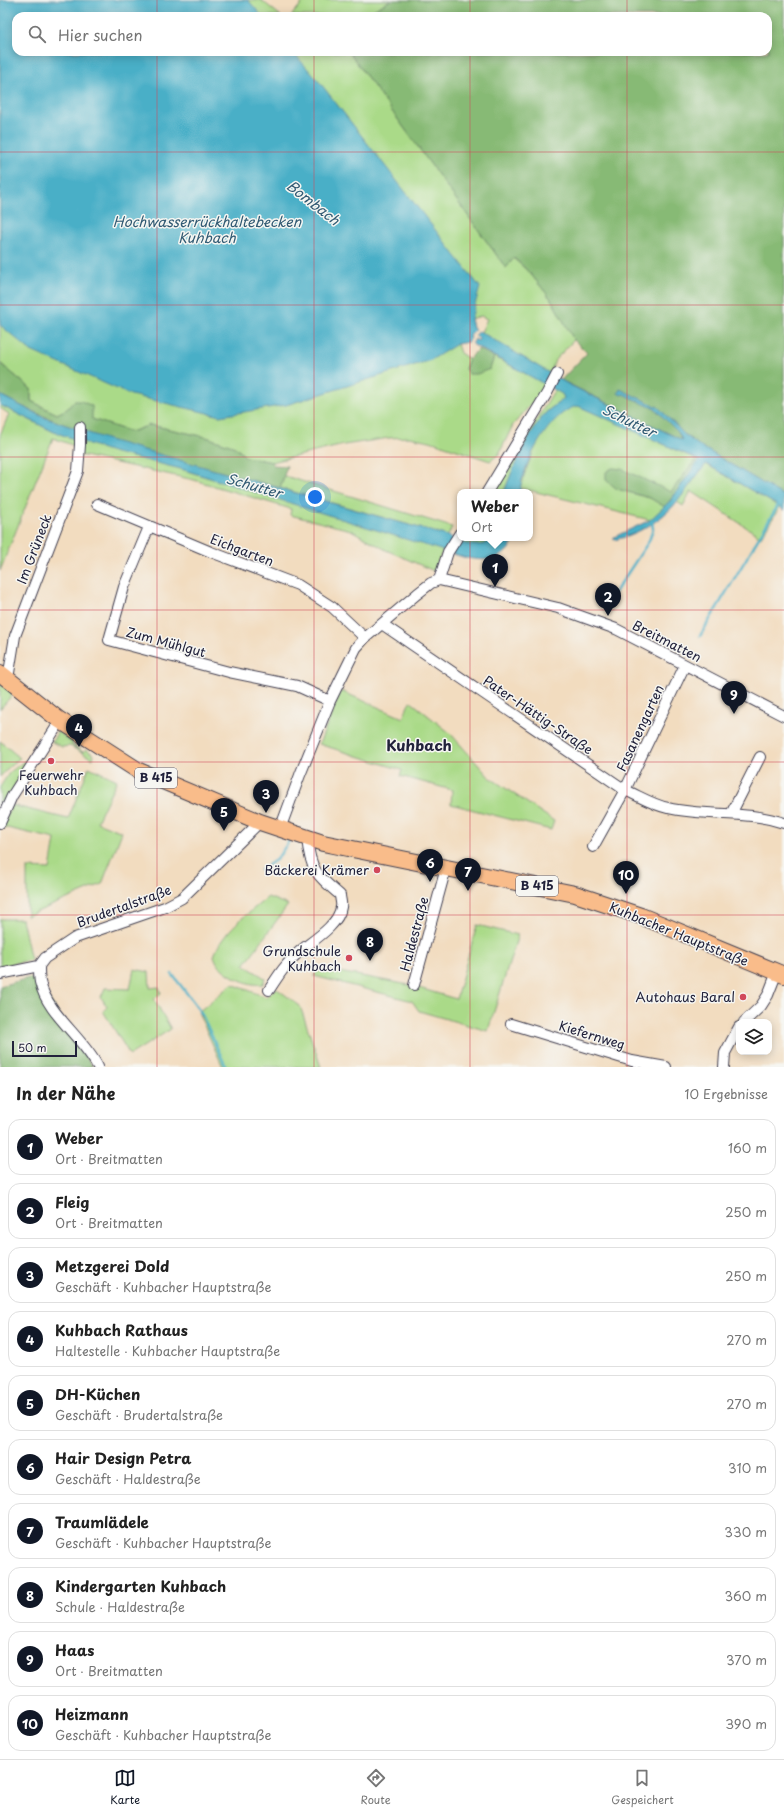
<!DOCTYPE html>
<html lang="de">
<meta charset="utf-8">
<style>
body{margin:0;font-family:"Playpen Sans",sans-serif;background:#f6f6f6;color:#222}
.controls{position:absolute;right:12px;bottom:12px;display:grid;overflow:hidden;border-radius:8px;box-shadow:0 2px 10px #0003}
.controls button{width:36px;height:36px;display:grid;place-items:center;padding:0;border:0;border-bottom:1px solid #e0e0e0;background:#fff;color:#222;font:20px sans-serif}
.scale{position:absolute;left:12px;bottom:10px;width:65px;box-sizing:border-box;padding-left:4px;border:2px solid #22223b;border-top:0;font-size:11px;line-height:14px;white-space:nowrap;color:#22223b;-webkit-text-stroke:3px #f6f6f2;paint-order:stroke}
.you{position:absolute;left:315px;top:497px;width:14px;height:14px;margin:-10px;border:3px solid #fff;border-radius:50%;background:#1a73e8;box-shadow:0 0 0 6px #1a73e833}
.badge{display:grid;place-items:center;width:26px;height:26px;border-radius:50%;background:#111827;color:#fff;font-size:13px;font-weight:700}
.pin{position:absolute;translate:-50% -33px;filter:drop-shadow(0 1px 2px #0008)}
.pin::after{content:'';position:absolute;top:21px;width:14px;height:12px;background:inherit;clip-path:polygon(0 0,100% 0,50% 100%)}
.popup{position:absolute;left:457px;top:489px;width:76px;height:52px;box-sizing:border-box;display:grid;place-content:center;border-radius:8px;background:#fff;filter:drop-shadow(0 1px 3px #0005);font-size:13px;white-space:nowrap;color:#767676}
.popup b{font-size:15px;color:#222}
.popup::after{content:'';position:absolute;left:50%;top:100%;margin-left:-8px;border:8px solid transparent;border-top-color:#fff}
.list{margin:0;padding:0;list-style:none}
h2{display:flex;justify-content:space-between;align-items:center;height:52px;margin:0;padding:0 16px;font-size:17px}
h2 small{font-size:13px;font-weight:400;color:#767676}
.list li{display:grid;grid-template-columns:26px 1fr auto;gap:12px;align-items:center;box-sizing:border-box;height:56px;margin:0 8px 8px;padding:0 8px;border:1px solid #e0e0e0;border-radius:12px}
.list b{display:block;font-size:15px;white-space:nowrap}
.list p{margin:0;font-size:13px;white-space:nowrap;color:#767676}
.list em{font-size:13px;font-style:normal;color:#767676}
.icon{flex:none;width:22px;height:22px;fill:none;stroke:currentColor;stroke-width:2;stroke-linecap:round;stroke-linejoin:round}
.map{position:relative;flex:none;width:784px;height:1067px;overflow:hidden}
.search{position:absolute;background:#fff;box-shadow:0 2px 10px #0003;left:12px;right:12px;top:12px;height:44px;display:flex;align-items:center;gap:10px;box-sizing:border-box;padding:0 14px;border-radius:12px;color:#767676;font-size:15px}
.sheet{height:692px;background:#fff}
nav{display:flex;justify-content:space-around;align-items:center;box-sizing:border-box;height:56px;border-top:1px solid #e0e0e0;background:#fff;font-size:11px;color:#767676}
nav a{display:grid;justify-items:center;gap:2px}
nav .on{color:#111827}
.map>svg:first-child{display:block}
.green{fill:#aada88;stroke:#667e62}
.forest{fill:#87ba74;stroke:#546e58}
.water{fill:#48afc7;stroke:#356881}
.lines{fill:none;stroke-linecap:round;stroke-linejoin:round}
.stream{stroke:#48afc7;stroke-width:2.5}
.street-casing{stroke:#413e4f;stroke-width:12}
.primary-casing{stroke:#413e4f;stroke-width:18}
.street{stroke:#fff;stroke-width:10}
.primary{stroke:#f9bc8a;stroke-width:16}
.grid{fill:none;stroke:#d1495b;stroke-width:1;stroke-opacity:0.55}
.poi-dot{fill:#d1495b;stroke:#f6f6f2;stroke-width:1.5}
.labels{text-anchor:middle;stroke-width:3;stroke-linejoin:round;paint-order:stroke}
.shield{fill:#f6f6f2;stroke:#626272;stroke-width:1}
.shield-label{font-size:12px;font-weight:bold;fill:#22223b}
.street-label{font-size:13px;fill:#22223b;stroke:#f6f6f2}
.poi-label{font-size:13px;fill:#22223b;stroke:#f6f6f2;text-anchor:end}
.water-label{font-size:14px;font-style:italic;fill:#315a73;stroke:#f6f6f2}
.quarter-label{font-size:15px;font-weight:bold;fill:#22223b;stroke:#f6f6f2}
</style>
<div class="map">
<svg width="784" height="1067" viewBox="0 0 784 1067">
<rect width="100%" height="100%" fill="#f6f6f2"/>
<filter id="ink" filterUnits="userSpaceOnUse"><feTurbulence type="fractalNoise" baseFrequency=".025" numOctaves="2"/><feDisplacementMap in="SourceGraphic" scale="8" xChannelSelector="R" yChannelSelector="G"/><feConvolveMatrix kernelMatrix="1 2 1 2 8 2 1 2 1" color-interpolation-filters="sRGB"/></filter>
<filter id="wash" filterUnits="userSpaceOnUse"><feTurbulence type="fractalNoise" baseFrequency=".012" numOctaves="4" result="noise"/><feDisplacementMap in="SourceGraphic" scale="16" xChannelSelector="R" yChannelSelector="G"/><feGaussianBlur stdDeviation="0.9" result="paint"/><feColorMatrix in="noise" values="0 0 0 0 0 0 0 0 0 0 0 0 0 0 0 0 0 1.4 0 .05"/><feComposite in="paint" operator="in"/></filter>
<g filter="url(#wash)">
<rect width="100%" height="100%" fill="#f2dcbf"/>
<path class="green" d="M0,0L16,16V52H349L506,268L513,258L529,272L551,299L574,340L555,360L550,374L481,332L487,319L481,316L471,319L473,328L467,341L457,344L460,353L469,359L465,369H490L494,357L545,384L540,394L513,425L499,454L490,461L430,441L409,437L389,438L344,445L272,462L246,457L235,447L206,437L150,425L131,432L92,419L74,401L68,409L57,414L31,401V389L0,363Z
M223,0H261L281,16H217Z
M301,0H391L363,16H291L303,2Z
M555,389L563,394L564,398C557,405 549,408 543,416C525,439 514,466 504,492H495L502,477Z
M0,405L54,432L96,446L181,469L443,550L434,571L386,550L351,530L290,515L291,509L194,480L75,454L77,447L53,438L0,571V435L9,414L0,408Z
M578,405L696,459L671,492L617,489L650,498L665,507L650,520L520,488C529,460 545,412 578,405Z
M706,464L780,507L761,537L691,491L683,506L677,502Z
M285,476L452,527L448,536L280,488Z
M463,538H492C485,548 470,546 460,542Z
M0,683L14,693L0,709Z
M341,691L403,718L410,701L450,733L489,777L554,821L551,830L451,804L452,790L400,776L402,770L319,744Z
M58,731L73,742L72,745L83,752L86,749L94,755L93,759L70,746L62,747L52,742Z
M0,741L20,758L9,767L0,777Z
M24,761L27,763L0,813V787L9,773Z
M89,767L117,780L97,822L122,832L102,884L27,916V868L50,869L55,839L3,827L11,805L68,819Z
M268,897L288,905L244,965L265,978L263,984C249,987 226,975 218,964C216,962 215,958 214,956C223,930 248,914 268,897Z
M0,919H22L31,960L0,966Z
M477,925L518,935L488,1031L419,1011L412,1001L314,976L318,968L409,985L456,999Z
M134,969L149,972L150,988L159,987L161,993L154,999L171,1029L130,1055L103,1011L107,1007L101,997L105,988L130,989Z
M232,984L266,997L276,988L300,1006L321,1067H223L198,1012Z"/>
<path class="forest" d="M391,0H784V496L697,444L684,434L658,407L623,393L655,409L678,432L682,440L561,380L587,353L574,340L551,299L529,272L514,258L506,268L349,52H768V16H363Z
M478,349L494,357L490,369L477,374H469L465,369L469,359Z
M0,363L31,389V401L57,414L67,409L74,401H81L92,406V419L131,432L150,425L206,437L235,447L246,457L272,462L273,465L287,466L280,488C188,462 84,441 0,395Z
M696,459L699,460V462L665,507L650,498L617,489L606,480V472L612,468L622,469L671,492Z
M29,978L37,980L93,1067H0V986Z"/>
<path class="water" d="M0,0H248L262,16H16V52H293L321,84L480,287L471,319L473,328L475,330L470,335L471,338L468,342L457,344L431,360L286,405L220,416L131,395L31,351L0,325Z
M479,331L568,384L682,440L678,432L655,409L623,394L621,395L618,393L620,389L658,407L684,434L697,444L784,496V511L780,507L706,464C696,476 687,490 677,502C662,520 637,535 614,540V537L650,520L671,500L699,460L578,406C550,411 522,465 520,492H504C514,466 525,439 543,416C549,408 557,405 564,398L562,394L472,344L475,339L478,341L479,338L475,336Z
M0,395L43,417L109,440L448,536L463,543L475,545L484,544L492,538H530V536V540L514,542C501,562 488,561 466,558L181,469L112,452L54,432L0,405Z"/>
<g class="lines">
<path class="stream" d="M606,606L649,541L653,529L652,520
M700,636L779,504
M261,870L277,859L289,841
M172,974L195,1004L203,1017L226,1067"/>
</g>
</g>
<g filter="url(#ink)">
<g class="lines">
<defs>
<path id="street" d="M487,492L547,393L557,374
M97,504L211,552L298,585L332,607L365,638
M149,527L124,587L109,640L229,672L297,686L330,701
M439,580L558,608L616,629L784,716
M439,580L448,552L460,533
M382,624L625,790C639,796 653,805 668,808C706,817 746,810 784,823
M8,679L15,636L78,471L80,445V427
M731,814L760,757
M0,823L12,796L61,720
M280,829L300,775L330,701L356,648L365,638L417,594L431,583L439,580
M593,847L625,790L685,665
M39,966C39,971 39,977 40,982C47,1014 83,1037 98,1067
M0,974L39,966L45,958L75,938L165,907L182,898L260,822
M414,985L446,868
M269,990C278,976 287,962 300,951C312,941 339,925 341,907C342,903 340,899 340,895C316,875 310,869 307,838
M744,1022L761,1006L768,995L777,972
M511,1024L632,1061L666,1067
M724,1067L725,1053L739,1027"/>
<path id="primary" d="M0,673L58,719L139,771L260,822L323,843L575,894L641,916L784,975"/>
</defs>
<use href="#street" class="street-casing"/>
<use href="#primary" class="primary-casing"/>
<use href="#street" class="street"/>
<use href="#primary" class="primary"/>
</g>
</g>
<path class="grid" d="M157,0V16M314,0V16M470,0V16M627,0V16M157,52V1067M314,52V1067M470,52V1067M627,52V1067M0,152H784M0,305H784M0,457H784M0,610H784M0,762H784M0,915H784"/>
<g class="poi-dot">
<circle cx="51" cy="761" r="4"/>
<circle cx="377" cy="870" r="4"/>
<circle cx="349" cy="958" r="4"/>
<circle cx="743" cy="997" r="4"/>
</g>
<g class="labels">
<g class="shield">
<rect x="135" y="768" width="42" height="20" rx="3"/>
<rect x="516" y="876" width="42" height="20" rx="3"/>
</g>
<g class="shield-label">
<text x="156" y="782">B 415</text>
<text x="537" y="890">B 415</text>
</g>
<g class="street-label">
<text transform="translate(34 549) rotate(-69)" y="5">Im Grüneck</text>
<text transform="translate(242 550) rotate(21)" y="5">Eichgarten</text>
<text transform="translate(667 641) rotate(27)" y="5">Breitmatten</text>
<text transform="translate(166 642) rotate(15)" y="5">Zum Mühlgut</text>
<text transform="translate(538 715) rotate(34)" y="5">Pater-Hättig-Straße</text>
<text transform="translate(640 728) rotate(-65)" y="5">Fasanengarten</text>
<text transform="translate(124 906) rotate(-20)" y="5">Brudertalstraße</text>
<text transform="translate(414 934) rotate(-75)" y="5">Haldestraße</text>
<text transform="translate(679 934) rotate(22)" y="5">Kuhbacher Hauptstraße</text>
<text transform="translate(592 1035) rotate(17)" y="5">Kiefernweg</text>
</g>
<g class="poi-label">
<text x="51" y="780" text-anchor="middle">Feuerwehr<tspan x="51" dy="15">Kuhbach</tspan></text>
<text x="369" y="875">Bäckerei Krämer</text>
<text x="341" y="956">Grundschule<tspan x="341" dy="15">Kuhbach</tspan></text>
<text x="735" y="1002">Autohaus Baral</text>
</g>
<g class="water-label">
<text transform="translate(313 203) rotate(38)" y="5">Bombach</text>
<text x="207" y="227">Hochwasserrückhaltebecken<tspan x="207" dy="16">Kuhbach</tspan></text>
<text transform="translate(629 421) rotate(26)" y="5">Schutter</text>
<text transform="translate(254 486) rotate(16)" y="5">Schutter</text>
</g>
<g class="quarter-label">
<text x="419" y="751">Kuhbach</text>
</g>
</g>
</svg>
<div class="controls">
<button><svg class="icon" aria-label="layers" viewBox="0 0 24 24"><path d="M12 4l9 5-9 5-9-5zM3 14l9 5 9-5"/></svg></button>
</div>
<div class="scale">50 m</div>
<div class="you"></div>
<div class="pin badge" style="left:495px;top:587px">1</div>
<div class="popup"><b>Weber</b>Ort</div>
<div class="pin badge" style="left:608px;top:616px">2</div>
<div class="pin badge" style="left:266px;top:813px">3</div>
<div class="pin badge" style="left:79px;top:747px">4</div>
<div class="pin badge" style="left:224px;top:831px">5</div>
<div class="pin badge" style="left:430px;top:882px">6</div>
<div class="pin badge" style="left:468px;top:891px">7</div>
<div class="pin badge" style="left:370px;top:961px">8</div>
<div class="pin badge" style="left:734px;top:714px">9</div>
<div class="pin badge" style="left:626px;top:894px">10</div>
<div class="search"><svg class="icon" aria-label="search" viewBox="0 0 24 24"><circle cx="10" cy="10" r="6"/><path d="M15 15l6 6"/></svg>Hier suchen</div>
</div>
<section class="sheet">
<h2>In der Nähe<small>10 Ergebnisse</small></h2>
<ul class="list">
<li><span class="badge">1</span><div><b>Weber</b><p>Ort · Breitmatten</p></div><em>160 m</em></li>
<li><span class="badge">2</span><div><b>Fleig</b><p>Ort · Breitmatten</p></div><em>250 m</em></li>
<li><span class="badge">3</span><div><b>Metzgerei Dold</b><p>Geschäft · Kuhbacher Hauptstraße</p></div><em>250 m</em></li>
<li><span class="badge">4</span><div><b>Kuhbach Rathaus</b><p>Haltestelle · Kuhbacher Hauptstraße</p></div><em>270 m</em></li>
<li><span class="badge">5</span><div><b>DH-Küchen</b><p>Geschäft · Brudertalstraße</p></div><em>270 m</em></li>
<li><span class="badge">6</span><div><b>Hair Design Petra</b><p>Geschäft · Haldestraße</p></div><em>310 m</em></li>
<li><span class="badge">7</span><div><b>Traumlädele</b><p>Geschäft · Kuhbacher Hauptstraße</p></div><em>330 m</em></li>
<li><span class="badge">8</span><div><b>Kindergarten Kuhbach</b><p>Schule · Haldestraße</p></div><em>360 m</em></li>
<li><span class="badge">9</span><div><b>Haas</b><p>Ort · Breitmatten</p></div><em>370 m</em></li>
<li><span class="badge">10</span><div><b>Heizmann</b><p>Geschäft · Kuhbacher Hauptstraße</p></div><em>390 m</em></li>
</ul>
</section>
<nav>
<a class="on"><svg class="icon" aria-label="map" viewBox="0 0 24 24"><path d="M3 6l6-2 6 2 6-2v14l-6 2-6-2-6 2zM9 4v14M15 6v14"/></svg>Karte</a>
<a><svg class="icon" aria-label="directions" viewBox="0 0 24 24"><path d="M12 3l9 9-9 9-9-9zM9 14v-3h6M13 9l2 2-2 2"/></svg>Route</a>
<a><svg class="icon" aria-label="saved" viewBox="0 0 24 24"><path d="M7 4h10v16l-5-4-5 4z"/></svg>Gespeichert</a>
</nav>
